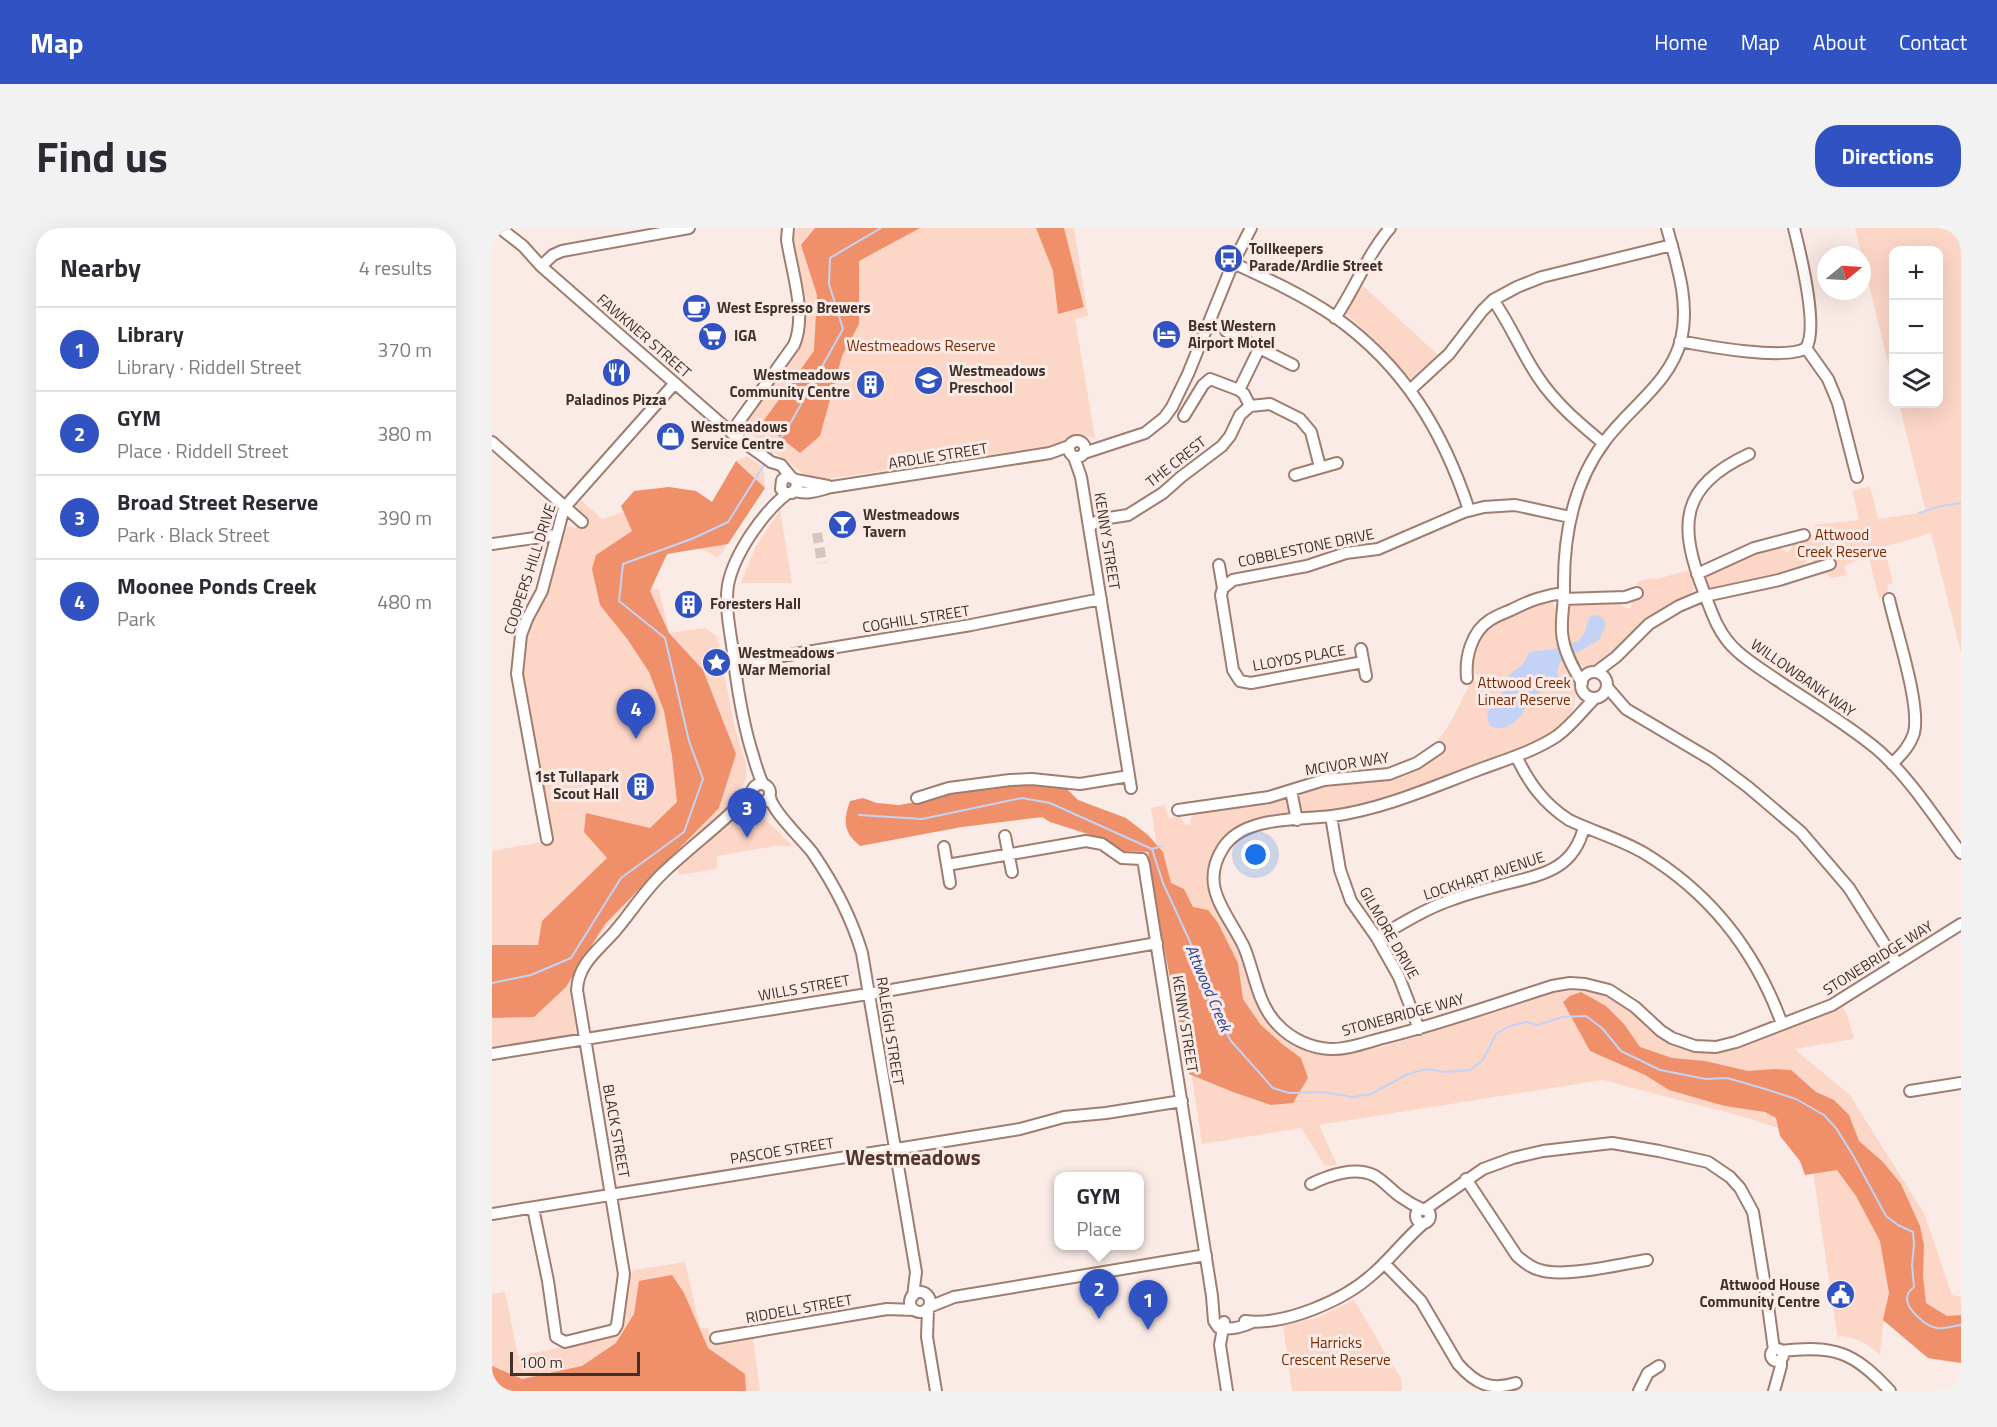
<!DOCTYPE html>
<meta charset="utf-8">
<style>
body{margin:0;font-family:"Titillium Web",sans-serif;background:#f2f2f3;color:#2b2b33}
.controls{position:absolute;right:18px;top:18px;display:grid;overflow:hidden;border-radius:12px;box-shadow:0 6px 24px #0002}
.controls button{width:54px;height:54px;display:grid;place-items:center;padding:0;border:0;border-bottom:2px solid #e1e1e2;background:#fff;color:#2b2b33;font:30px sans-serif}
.compass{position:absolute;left:1325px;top:18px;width:54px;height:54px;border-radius:50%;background:#fff;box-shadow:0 6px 24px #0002;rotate:72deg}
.scale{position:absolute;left:18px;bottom:15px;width:130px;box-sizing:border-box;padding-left:6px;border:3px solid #3f312b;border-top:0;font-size:16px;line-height:21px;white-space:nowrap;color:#3f312b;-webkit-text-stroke:4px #fbebe6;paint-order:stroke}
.you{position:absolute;left:764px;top:627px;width:21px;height:21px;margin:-15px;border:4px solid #fff;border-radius:50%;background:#1a73e8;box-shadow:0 0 0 9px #1a73e833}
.badge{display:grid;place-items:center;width:39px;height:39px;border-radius:50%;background:#3152c2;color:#fff;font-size:20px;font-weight:700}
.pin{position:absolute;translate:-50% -50px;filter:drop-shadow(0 2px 3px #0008)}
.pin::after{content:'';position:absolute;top:32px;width:21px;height:18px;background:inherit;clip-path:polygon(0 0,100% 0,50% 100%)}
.popup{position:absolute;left:562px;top:944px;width:90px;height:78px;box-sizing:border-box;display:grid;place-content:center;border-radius:12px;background:#fff;filter:drop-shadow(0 2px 4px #0005);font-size:20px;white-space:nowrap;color:#7c7c81}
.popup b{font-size:22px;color:#2b2b33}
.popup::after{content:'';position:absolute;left:50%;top:100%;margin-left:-12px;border:12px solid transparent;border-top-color:#fff}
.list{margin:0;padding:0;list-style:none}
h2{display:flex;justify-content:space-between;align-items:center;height:78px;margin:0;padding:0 24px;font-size:26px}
h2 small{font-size:20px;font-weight:400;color:#7c7c81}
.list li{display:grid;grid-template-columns:39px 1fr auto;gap:18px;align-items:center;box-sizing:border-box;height:84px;padding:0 24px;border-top:2px solid #e1e1e2}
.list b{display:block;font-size:22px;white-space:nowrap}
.list p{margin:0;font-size:20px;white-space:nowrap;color:#7c7c81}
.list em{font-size:20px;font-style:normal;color:#7c7c81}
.icon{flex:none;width:33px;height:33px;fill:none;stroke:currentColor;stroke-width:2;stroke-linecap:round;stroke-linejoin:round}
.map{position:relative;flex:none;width:1469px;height:1163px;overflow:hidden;border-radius:24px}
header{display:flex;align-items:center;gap:36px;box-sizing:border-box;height:84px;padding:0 30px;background:#3152c2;color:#fff}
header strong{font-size:28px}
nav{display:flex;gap:33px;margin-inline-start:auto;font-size:21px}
.intro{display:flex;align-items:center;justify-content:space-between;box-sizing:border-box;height:144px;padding:0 36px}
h1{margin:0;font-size:42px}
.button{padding:15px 27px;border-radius:24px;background:#3152c2;color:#fff;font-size:21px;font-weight:700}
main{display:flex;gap:36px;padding:0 36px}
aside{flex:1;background:#fff;border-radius:24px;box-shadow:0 6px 24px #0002}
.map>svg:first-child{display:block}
.green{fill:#fcd6c7}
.forest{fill:#ef906a}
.water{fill:#c4d3f5}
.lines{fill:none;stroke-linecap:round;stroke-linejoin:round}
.stream{stroke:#c4d3f5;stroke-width:2}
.minor-tunnel{stroke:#d5c6c1;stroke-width:10;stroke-dasharray:10 5;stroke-linecap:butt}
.minor-casing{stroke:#9f7d70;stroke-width:14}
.minor{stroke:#fff;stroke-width:10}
.labels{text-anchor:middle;stroke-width:6;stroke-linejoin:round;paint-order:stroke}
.poi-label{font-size:15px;font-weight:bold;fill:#3f312b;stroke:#fbebe6;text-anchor:start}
.street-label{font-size:15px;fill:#3f312b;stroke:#fbebe6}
.park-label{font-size:15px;fill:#7e2a00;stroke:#fbebe6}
.water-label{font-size:16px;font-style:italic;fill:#2743a2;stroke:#fbebe6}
.district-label{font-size:21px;font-weight:bold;fill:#54372b;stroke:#fbebe6}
</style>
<header>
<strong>Map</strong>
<nav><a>Home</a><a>Map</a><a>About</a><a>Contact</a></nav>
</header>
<div class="intro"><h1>Find us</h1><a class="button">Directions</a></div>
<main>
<aside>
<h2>Nearby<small>4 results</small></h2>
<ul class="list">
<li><span class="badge">1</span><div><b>Library</b><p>Library · Riddell Street</p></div><em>370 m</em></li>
<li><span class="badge">2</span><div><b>GYM</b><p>Place · Riddell Street</p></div><em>380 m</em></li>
<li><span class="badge">3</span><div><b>Broad Street Reserve</b><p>Park · Black Street</p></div><em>390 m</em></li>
<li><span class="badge">4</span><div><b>Moonee Ponds Creek</b><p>Park</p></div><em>480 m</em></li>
</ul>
</aside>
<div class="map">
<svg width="1469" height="1163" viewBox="0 0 1469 1163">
<rect width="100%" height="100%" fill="#fbebe6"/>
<path class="green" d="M304,0H582L596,88L583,91L603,210C590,208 581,206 571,216L321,253L249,199L307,116C315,94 310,69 307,46C305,31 297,14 304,0Z
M1363,0H1469V425L1439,305L1392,319L1401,355L1395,357L1397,365L1387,371L1376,327L1352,338L1355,347L1340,350L1332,345L1337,337L1322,334L1318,330L1314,331L1313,339L1309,343L1215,364L1209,348L1240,331L1287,317L1294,324L1298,323L1301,314L1314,312L1323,305L1322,297L1367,292L1360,263L1378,258L1386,291L1434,284L1407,176H1446V22H1402L1401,155Z
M871,58L946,127L919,151L882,111L853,85Z
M255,228L271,239L273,260L226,330C221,327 215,323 209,321C193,315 165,330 154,341L160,361H167L177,405L214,400L225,409L242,497L254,535V551L244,569L229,586L171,635L88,729L79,745L78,765L85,808L0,821V623L50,614L57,619L61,612L29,441L38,394L53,369L62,340L68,306L76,298L84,300L93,290L83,277L89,272L110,291L161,274L204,263L220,274L244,233Z
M288,282L300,355H249L263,320Z
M1197,342L1203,360C1199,368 1163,385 1153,393C1133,407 1122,434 1098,442C1070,430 1075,400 1077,375L1128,374L1133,380H1138L1140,372L1147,367L1145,354L1159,350L1165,351Z
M1056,373L1060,374C1070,386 1063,406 1067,422C1072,441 1088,456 1082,477C1079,488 1069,499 1060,505C1038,518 1011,524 988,534C949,550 909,567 868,577C851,582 832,582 814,584L810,582L806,570L808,565L830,556L909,547L937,535L955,521L946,511C959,497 964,483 972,467C975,461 977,460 977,453H984L985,447L978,441C976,432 979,428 983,420C997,392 1028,381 1056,373Z
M789,569L796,572L798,580L794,586C766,595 748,586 726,616C698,656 732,689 748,725C765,765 766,810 818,824C858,834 925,808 964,796C996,786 1028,775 1060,765C1086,761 1112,762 1134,779C1143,785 1149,794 1157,801C1172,815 1196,825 1216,825C1237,825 1258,814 1278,807C1302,798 1327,790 1350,779L1355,786L1362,811L1302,821L1357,866L1432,985L1460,1067L1469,1069V1135L1438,1131L1392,1090L1388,1126L1369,1113L1348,1107L1346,1112L1318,924L1296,903L1245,887L1110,852L827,897L845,937L833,938L809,900L710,916L659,580L673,577L676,590L688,588L693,597L699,596V589L702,585Z
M258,579L287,604L300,618H283L225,628V641L187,647L185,639L251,582Z
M193,1034L208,1100H216L219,1117L261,1110L268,1163H0V1066L13,1064L26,1128C35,1127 64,1119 71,1120L126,1108L132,1099L135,1060L141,1042Z
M862,1072L910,1153V1163H800L791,1098L824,1090Z"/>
<path class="forest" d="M323,0H428L367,33V96L350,128L328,208L308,225L270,195L322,123L325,67L309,17Z
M544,0H572L592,79L566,86L561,43Z
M244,233L273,260L236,316L175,326L158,363L177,405L211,442L244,526L227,580L113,696L74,759L42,789L0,790V717H46L50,693L115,630L92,604L94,585L158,600L185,574L180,528L172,483L157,444L136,412L108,377L100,341L104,327L140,303L129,278L142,263L177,259L204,263L220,274Z
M520,556H558L575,561L586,572L634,590L656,607L671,624L679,655L692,661L701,679L716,682L726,695L746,735L751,771L768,796L790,816L809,830L816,850L801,875L779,877L741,864L697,846L666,689L656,624L632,623L615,612L558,594L550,589L470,599L368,618C351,604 351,593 358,573L371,570L385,575L407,577L424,574L457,563L484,562Z
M1089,764L1114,778L1132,796L1148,819L1180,830L1213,833L1256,843L1282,841L1299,842L1324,864L1342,872L1357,887L1367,913L1391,934L1409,956L1428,998L1432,1017L1431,1048L1434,1075L1455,1088L1469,1087V1135L1436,1130L1391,1092L1397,1065L1388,1013L1364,968L1345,942L1313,947L1308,933L1288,908L1284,890L1273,884L1233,878L1177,862L1153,847L1098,823L1071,774L1078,768Z
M180,1047L192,1065L216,1120L253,1146L254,1163H0V1138L30,1151L90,1138L124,1115L142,1086L147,1053Z"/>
<path class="water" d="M1105,387L1111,390L1114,397L1107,412L1067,435L1065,445L1068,451C1059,460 1047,463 1040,470C1035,475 1033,481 1030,486C1022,497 1009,505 997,497L995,484L1009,472C1011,463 1010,457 1016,449C1023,439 1032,441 1037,424L1061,421L1086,413L1093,405L1096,392L1099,388Z"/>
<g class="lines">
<path class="stream" d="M278,228L299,194L351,101L337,56L338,30L389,0
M1427,285L1449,278L1469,275
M367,587L430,591L530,570L558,575L660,621L671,655L711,742L725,788L739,813L781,860L797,865L830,864L861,869L879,866L916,846L935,841L954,844L978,842L991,832L1004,806L1015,799L1034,794L1046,797L1070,789L1094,788L1110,800L1129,823L1168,842L1214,851L1235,850L1270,860L1304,871L1332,887L1344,900L1362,929L1394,988L1406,997L1421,1004L1422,1017L1420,1037L1422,1059C1418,1062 1415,1065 1415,1071C1415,1082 1435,1099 1445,1100C1452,1101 1461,1098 1469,1097
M660,621L671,618
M0,755L39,747L79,730L129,650L192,604L211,551L197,513L173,410L127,373L131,336L202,310L236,294L273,235"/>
<path class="minor-tunnel" d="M325,305L330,335"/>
<defs>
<path id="minor" d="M8,0L31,18L49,38L242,207L279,234L289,237L299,249
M1302,0C1308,24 1327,100 1314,120
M741,35C776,51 811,67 843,89C912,138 951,203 977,282
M49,38L61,27L70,23L197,0
M1001,72C1019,97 1029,124 1046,149C1063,175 1087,195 1111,215
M843,90C863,61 875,27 898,0
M734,103L801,137
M1188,113C1213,118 1294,133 1314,120
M1314,120L1336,151L1346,175L1365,249
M747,162L768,119
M918,162L957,126L990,83L1001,72L1025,59L1050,49L1180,17
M692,188L711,157L718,151L747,162L752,166L758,178
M242,207L243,199L302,117C315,87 300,44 295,12L296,0
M577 221a8 8 0 1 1 16 0a8 8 0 1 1-16 0Z
M0,214L90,294
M592,225L653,205L672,190L680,179L696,146L741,35L759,0
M1257,226C1187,259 1186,297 1212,364C1220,386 1227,407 1245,423C1257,434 1272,443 1285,452C1319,475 1355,496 1386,522C1419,551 1443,590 1469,625
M582,229L589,249L639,560
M803,247L845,235
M304,252L305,259L300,265H293L289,261L290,252L296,248L304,252L336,258
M303,263C316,267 327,262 340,259L558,225L577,218
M597,298L610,291L636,287L671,265L689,249L730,218L738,208L748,187L758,178L778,176L808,191L819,204L828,239
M0,316L64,307
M727,337L731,360L729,367L741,442L748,453L759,455L871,434
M1205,346L1262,320L1312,307
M731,360L741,352L815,338L854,325L886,321L972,284L992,279L1023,277L1078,289
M1213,368L1287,352L1338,336
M1071,371L1133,369L1145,365
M1397,371C1404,403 1429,477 1422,505C1418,518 1409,527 1400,536
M869,421L874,448
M242,436L479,397L609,371
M1104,444L1124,429L1157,396L1187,378L1213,367
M1089 457a13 13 0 1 1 26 0a13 13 0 1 1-26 0Z
M975,450C973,430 979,404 998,392C1004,388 1012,385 1019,382C1037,373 1052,367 1072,365
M1090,455C1081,440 1071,422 1070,404C1069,391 1072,377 1072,363C1071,310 1080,257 1113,213C1138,179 1178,155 1189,112C1198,74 1185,37 1175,0
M1115,459L1134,481L1220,532L1256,559L1309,604L1357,660L1405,736
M1103,470C1091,482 1079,498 1065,508C1041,524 1012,532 986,542C938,560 891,581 840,588C806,592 751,588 731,620C706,659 736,685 752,719C763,745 765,776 786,797C799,811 819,820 838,821C855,822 875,814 891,810C948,796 1004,776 1060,758L1078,755L1093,756L1117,762L1143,779L1169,803L1180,810L1203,818L1224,819L1244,814L1340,777L1469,696
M1024,528C1037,555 1051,575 1077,592C1102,604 1128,611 1152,625C1218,665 1264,724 1290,796
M260 565a9 9 0 1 1 18 0a9 9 0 1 1-18 0Z
M271,556C265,544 263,533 259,521C249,487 244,452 240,417C237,397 233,376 236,357C242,326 271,284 296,265
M799,563L805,592
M278,569C280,583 309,610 320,624C342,656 359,688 370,725L424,1044L421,1068
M425,570L457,560L518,552L540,551L588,556L637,548
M686,582L777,569L832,552L897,546L925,535L947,520
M839,588L848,642L859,673L885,710L907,749L927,801
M513,608L520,644
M55,611L25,446L29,407L35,391L50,363L72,280L183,155
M452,619L455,637L594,613L610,616L630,630L650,631L652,637L720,1068L722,1093L726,1099C738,1103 750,1099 761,1094
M455,637L458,655
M885,710C909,696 933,681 959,672C978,665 997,660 1017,655C1053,646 1082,640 1092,599
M0,826L388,764L665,715
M1418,863L1469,855
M974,951L1025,1028C1032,1034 1039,1040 1048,1042C1073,1050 1128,1036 1155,1032
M819,956C837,947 864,938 883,948C893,954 900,963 909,969C916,974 923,978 930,981
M41,980L56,1053L64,1109L73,1114L122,1102L125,1097L132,1046L85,762C86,735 108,721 124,702C140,683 153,662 171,645C200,617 233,594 260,564
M924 988a7 7 0 1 1 14 0a7 7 0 1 1-14 0Z
M932,982L991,941L1021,930L1051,923L1120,915L1167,923L1216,934L1238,949L1248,960L1261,984L1275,1070L1282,1122
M0,986L528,901L572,889L614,885L690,873
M892,1035L929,1073L966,1136C984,1156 998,1163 1024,1155
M418 1074a10 10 0 1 1 20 0a10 10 0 1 1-20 0Z
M437,1079L462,1069L714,1027
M436,1081L435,1109L444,1163
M753,1093C793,1098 853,1072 882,1045C900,1029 914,1010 932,995
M732,1094L728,1117L735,1163
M224,1110L395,1081L422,1082
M1279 1127a6 6 0 1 1 12 0a6 6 0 1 1-12 0Z
M1290,1123C1343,1117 1362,1124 1398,1163
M1147,1163L1156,1145L1167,1138
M1282,1163L1289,1138V1131"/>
</defs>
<use href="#minor" class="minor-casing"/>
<use href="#minor" class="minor"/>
</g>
<defs>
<symbol id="bus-disc" viewBox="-11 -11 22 22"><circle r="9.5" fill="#3152c2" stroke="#fbebe6"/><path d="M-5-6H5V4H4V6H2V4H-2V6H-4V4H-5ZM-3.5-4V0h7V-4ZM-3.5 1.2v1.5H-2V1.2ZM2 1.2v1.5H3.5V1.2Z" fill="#fff"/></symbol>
<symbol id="cafe-disc" viewBox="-11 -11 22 22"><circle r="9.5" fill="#3152c2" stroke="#fbebe6"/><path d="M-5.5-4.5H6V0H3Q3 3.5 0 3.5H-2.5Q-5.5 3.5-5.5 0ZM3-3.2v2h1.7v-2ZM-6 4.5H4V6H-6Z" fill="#fff"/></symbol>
<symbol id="hotel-disc" viewBox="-11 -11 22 22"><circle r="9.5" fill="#3152c2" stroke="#fbebe6"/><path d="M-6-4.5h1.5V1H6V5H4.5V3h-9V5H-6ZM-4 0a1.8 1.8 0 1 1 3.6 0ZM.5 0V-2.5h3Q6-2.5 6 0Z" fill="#fff"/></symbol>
<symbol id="supermarket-disc" viewBox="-11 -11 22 22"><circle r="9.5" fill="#3152c2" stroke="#fbebe6"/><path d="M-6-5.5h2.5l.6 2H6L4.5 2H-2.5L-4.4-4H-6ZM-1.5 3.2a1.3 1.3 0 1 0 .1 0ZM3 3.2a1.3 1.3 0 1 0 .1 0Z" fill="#fff"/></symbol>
<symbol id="restaurant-disc" viewBox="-11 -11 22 22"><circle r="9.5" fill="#3152c2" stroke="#fbebe6"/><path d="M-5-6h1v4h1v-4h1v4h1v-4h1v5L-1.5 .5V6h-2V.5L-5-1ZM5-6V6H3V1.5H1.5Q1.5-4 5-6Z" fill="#fff"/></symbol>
<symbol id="school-disc" viewBox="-11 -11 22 22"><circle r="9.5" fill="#3152c2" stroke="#fbebe6"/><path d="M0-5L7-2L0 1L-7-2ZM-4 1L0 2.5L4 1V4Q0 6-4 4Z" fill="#fff"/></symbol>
<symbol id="building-disc" viewBox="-11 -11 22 22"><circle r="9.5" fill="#3152c2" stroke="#fbebe6"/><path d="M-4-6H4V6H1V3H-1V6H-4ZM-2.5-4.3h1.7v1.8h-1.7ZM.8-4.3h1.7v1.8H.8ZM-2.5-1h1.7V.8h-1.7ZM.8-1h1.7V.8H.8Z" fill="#fff"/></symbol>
<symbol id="shop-disc" viewBox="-11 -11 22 22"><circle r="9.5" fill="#3152c2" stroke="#fbebe6"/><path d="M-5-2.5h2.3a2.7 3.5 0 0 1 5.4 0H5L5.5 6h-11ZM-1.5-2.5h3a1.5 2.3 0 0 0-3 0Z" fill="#fff"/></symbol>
<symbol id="bar-disc" viewBox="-11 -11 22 22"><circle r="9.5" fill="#3152c2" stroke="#fbebe6"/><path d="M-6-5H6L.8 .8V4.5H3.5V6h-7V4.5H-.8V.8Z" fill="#fff"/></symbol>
<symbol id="sight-disc" viewBox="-11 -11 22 22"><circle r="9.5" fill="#3152c2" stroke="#fbebe6"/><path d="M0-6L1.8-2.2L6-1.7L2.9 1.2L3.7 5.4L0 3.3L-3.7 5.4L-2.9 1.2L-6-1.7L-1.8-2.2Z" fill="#fff"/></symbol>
<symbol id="civic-disc" viewBox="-11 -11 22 22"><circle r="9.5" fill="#3152c2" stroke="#fbebe6"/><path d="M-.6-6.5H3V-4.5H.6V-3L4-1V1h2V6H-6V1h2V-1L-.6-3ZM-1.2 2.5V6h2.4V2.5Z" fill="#fff"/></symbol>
</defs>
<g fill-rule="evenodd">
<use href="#bus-disc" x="720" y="14" width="33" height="33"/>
<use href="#cafe-disc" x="188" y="64" width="33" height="33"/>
<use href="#hotel-disc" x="658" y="90" width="33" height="33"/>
<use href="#supermarket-disc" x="204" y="92" width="33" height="33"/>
<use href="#restaurant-disc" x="108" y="128" width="33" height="33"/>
<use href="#school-disc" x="420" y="136" width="33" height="33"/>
<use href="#building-disc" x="362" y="140" width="33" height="33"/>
<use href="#shop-disc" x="162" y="192" width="33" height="33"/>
<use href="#bar-disc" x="334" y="280" width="33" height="33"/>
<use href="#building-disc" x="180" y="360" width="33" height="33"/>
<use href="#sight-disc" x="208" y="418" width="33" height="33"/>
<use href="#building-disc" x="132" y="542" width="33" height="33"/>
<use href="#civic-disc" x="1332" y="1050" width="33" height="33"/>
</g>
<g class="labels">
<g class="poi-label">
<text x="757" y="26">Tollkeepers<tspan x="757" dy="17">Parade/Ardlie Street</tspan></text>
<text x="225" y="85">West Espresso Brewers</text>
<text x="696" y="103">Best Western<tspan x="696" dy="17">Airport Motel</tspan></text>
<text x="242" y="113">IGA</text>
<text x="457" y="148">Westmeadows<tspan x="457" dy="17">Preschool</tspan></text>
<text x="358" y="152" text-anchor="end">Westmeadows<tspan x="358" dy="17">Community Centre</tspan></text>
<text x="124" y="177" text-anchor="middle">Paladinos Pizza</text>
<text x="199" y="204">Westmeadows<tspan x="199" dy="17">Service Centre</tspan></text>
<text x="371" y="292">Westmeadows<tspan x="371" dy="17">Tavern</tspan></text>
<text x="218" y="381">Foresters Hall</text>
<text x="246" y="430">Westmeadows<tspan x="246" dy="17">War Memorial</tspan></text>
<text x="127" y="554" text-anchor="end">1st Tullapark<tspan x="127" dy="17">Scout Hall</tspan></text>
<text x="1328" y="1062" text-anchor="end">Attwood House<tspan x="1328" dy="17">Community Centre</tspan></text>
</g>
<g class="street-label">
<text transform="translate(152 108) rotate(41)" y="5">FAWKNER STREET</text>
<text transform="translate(446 228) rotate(-9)" y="5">ARDLIE STREET</text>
<text transform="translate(684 234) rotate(-38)" y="5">THE CREST</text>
<text transform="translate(615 313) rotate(81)" y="5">KENNY STREET</text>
<text transform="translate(814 320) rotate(-12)" y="5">COBBLESTONE DRIVE</text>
<text transform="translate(38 341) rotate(-72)" y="5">COOPERS HILL DRIVE</text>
<text transform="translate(424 391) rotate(-9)" y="5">COGHILL STREET</text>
<text transform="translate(807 430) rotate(-10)" y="5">LLOYDS PLACE</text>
<text transform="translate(1311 450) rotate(35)" y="5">WILLOWBANK WAY</text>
<text transform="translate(855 536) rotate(-9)" y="5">MCIVOR WAY</text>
<text transform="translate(992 648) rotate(-18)" y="5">LOCKHART AVENUE</text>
<text transform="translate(897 705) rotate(60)" y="5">GILMORE DRIVE</text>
<text transform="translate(1386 730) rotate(-32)" y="5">STONEBRIDGE WAY</text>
<text transform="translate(312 760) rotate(-10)" y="5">WILLS STREET</text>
<text transform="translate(911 787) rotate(-15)" y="5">STONEBRIDGE WAY</text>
<text transform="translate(693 796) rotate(81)" y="5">KENNY STREET</text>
<text transform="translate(398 803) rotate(81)" y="5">RALEIGH STREET</text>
<text transform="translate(124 903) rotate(80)" y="5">BLACK STREET</text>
<text transform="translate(290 923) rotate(-9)" y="5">PASCOE STREET</text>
<text transform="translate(307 1081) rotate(-10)" y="5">RIDDELL STREET</text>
</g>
<g class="park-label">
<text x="429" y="123">Westmeadows Reserve</text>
<text x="1350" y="312">Attwood<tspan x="1350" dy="17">Creek Reserve</tspan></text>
<text x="1032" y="460">Attwood Creek<tspan x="1032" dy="17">Linear Reserve</tspan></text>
<text x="844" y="1120">Harricks<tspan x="844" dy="17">Crescent Reserve</tspan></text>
</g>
<g class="water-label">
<text transform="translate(717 760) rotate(67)" y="6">Attwood Creek</text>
</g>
<g class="district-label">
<text x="421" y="937">Westmeadows</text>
</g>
</g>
</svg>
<div class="controls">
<button>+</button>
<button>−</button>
<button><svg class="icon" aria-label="layers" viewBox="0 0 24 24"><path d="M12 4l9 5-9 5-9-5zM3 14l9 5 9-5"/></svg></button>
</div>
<svg class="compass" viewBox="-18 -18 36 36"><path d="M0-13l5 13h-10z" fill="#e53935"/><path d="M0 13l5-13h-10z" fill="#7c7c81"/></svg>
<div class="scale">100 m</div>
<div class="you"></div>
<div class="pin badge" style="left:656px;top:1102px">1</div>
<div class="pin badge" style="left:607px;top:1091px">2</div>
<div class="popup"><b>GYM</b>Place</div>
<div class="pin badge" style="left:255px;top:610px">3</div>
<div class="pin badge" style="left:144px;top:511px">4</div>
</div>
</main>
